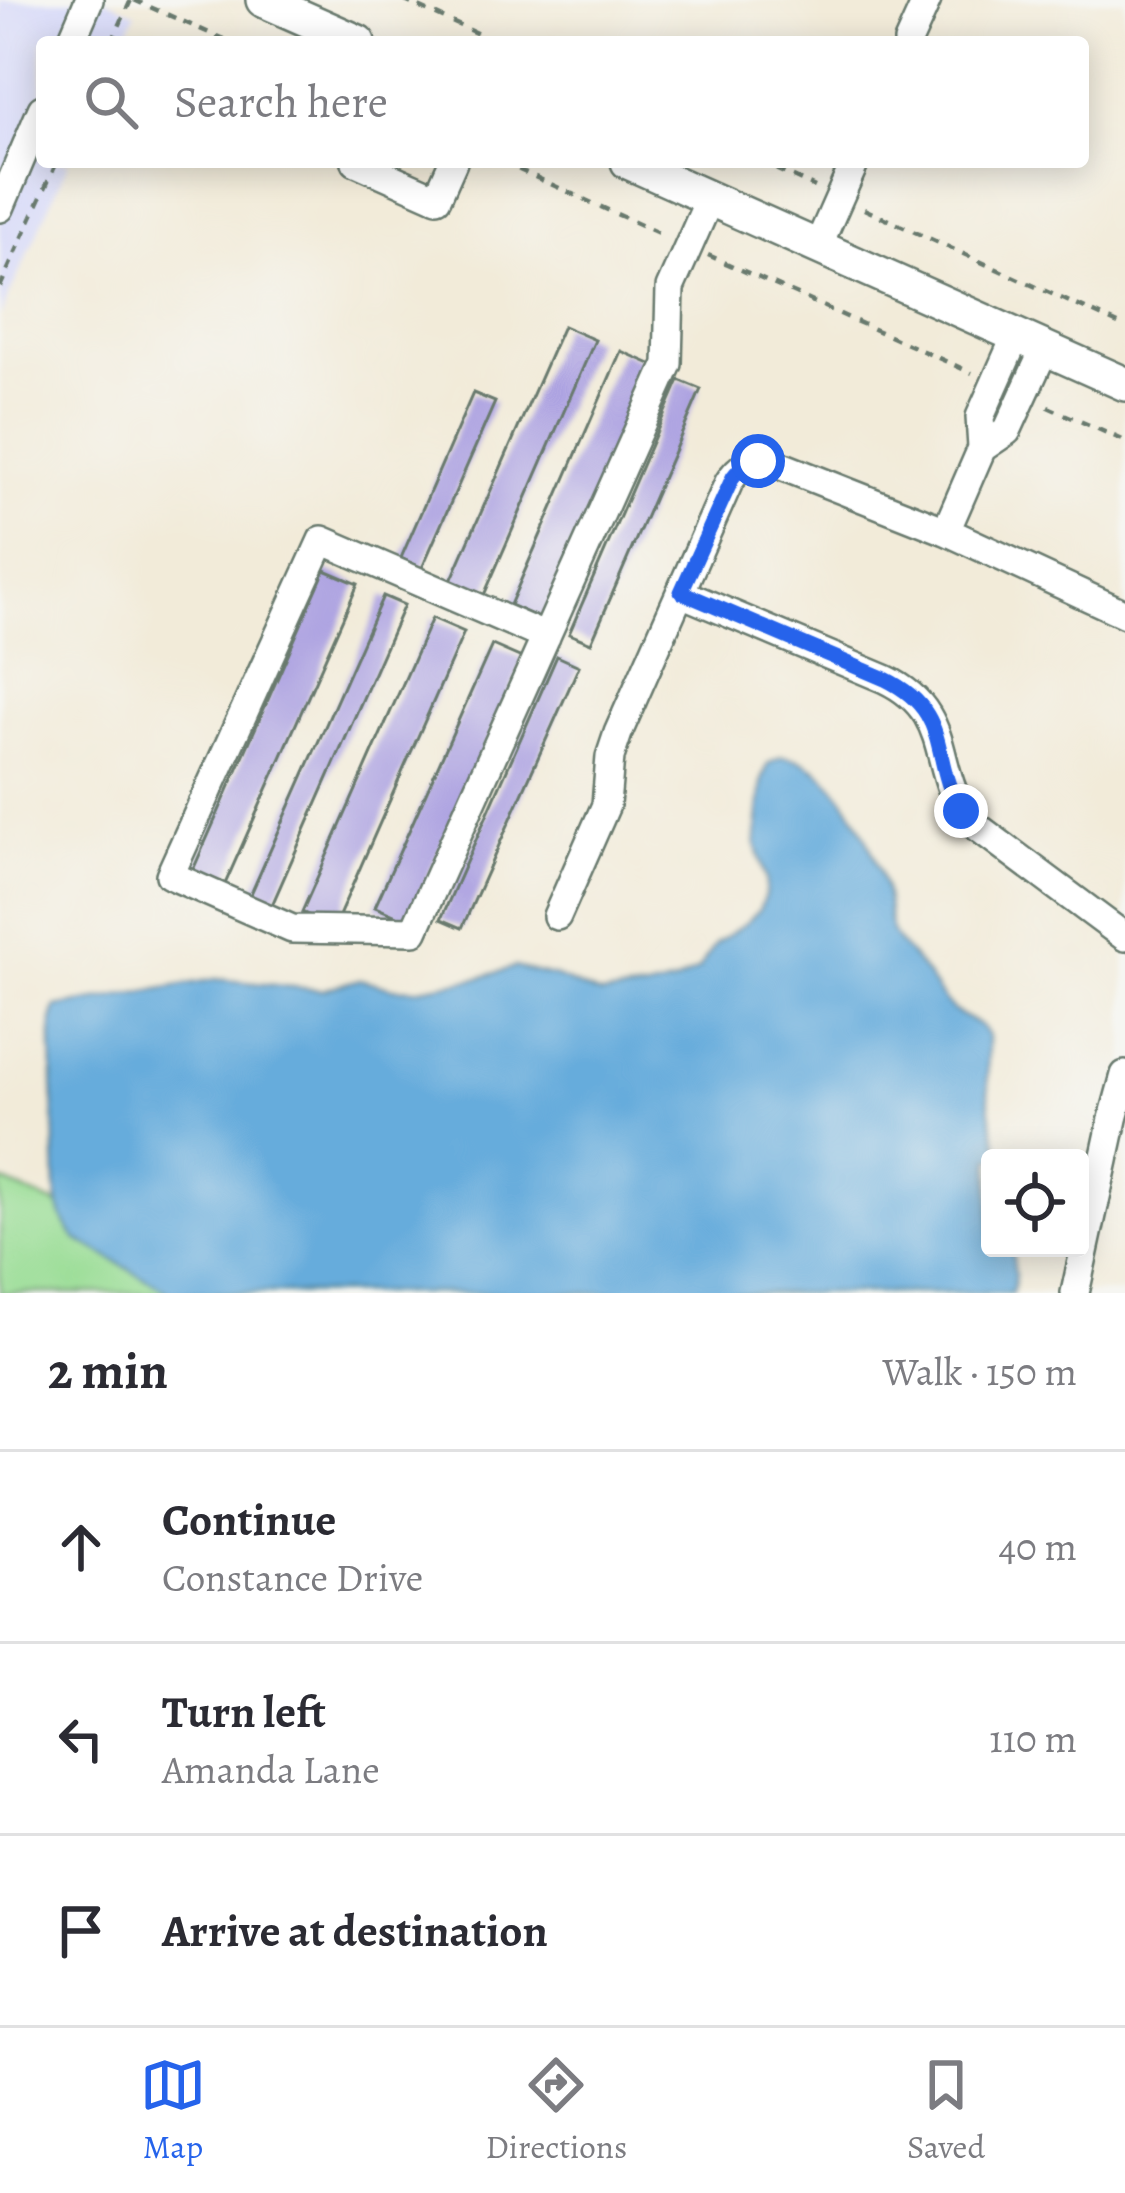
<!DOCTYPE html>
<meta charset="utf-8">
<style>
body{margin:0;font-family:Alegreya,serif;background:#f7f7f7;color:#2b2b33}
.controls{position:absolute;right:36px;bottom:36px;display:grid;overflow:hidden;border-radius:12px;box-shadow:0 6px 30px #0003}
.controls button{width:108px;height:108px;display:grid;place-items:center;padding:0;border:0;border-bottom:3px solid #e1e1e2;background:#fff;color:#2b2b33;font:60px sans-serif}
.stop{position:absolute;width:36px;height:36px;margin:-27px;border:9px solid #2563eb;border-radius:50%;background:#fff}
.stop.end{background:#2563eb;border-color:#fff;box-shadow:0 3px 12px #0008}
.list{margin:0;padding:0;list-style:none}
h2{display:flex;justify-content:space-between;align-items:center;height:156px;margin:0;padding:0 48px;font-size:51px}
h2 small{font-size:39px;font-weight:400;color:#7c7c81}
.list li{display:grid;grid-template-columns:78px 1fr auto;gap:36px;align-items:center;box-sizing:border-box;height:192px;padding:0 48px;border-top:3px solid #e1e1e2}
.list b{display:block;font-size:45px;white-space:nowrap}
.list p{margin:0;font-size:39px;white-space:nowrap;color:#7c7c81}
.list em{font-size:39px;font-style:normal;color:#7c7c81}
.icon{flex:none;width:66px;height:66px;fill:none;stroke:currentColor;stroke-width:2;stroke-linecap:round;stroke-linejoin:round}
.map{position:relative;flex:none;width:1125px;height:1293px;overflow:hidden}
.search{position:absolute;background:#fff;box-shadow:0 6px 30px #0003;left:36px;right:36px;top:36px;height:132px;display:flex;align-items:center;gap:30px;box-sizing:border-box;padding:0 42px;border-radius:12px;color:#7c7c81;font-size:45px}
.sheet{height:732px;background:#fff}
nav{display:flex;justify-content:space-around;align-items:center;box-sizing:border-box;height:168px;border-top:3px solid #e1e1e2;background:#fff;font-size:33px;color:#7c7c81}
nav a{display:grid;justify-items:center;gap:6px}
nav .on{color:#2563eb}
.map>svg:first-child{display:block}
.built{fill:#d5d8f9}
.green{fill:#9add95;stroke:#5c8d64;stroke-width:3}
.water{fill:#66acdc;stroke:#427488;stroke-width:3}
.building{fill:#ada3e1}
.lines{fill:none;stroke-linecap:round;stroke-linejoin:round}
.minor-casing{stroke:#697a6e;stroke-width:32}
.major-casing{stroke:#697a6e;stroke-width:38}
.path{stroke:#697a6e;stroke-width:4.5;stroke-dasharray:9 9;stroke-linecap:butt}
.minor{stroke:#fff;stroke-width:27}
.major{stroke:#fff;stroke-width:33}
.route{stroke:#2563eb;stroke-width:15}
</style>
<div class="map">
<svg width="1125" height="1293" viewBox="0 0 1125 1293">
<rect width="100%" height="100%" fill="#f6f6f2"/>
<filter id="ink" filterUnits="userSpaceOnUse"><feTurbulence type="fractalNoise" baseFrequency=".00833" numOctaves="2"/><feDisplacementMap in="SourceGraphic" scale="24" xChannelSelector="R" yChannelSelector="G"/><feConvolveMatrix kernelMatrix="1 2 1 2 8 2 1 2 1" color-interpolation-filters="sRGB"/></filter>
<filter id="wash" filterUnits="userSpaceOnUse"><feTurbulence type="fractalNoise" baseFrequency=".004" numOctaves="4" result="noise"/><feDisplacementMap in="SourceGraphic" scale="48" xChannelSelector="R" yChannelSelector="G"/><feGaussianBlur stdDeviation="2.7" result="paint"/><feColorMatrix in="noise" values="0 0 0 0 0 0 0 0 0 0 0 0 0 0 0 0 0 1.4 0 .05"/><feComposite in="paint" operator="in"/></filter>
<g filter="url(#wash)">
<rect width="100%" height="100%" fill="#f2ebd9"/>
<path class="built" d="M0,0H106L136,13L123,42H42V162H69L0,316Z"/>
<path class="green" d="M0,1180L260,1293H0Z"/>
<path class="water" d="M781,757C835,757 872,843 885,889C889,904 886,921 894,935C899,946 911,955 918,964C930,978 939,997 952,1009C965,1020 981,1020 988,1037C987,1082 985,1117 1004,1158H990V1248H1012L1015,1275L1012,1293H171L76,1239C62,1223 59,1210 56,1190L52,1042V1020L56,1007L216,979L322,990L360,979L393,988L414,989L479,978L515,967L556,977L600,995L647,990L675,983L699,969L715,944L747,922L759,910L765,895L766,880L756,843L762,781L768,764Z"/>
<g id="blocks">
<path class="building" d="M563,326L595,340L484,595L451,581Z
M621,351L653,365L542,619L510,605Z
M679,380L701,389L591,643L569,634Z
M473,393L495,402L422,568L401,558Z
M325,570L358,584L225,884L193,870Z
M383,596L404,605L272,905L250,896Z
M432,618L464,632L334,927L302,912Z
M492,645L524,659L408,921L375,907Z
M557,656L579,666L462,928L441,919Z"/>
</g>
</g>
<g filter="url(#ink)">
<use href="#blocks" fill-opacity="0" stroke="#697a6e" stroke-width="3"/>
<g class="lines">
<defs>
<path id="minor" d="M71,42L89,0
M908,42L927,0
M356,162L437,198L453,162
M0,208L42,109
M818,246L855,162
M982,448L1007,431L1045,348
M946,531L982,448L980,417L1016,336
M681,593L885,679C958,714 928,772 972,823L1125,937
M546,637L322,540L170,875L292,929L414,931L668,364L670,288L710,198
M557,916L606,805L610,757L618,733L729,482C738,467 751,459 769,461L946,531L1125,614
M1075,1293L1113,1119L1125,1075"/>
<path id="major" d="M263,0L358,42
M628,162L1125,384"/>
</defs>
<use href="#minor" class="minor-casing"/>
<use href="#major" class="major-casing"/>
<path class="path" d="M134,0L230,42
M403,0L496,42
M112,42L131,0
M502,162L665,236
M760,162L815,187
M864,209L1125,327
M708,255L972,373
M0,287L57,162
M1048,407L1125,441"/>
<use href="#minor" class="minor"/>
<use href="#major" class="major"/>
</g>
</g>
<g class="lines" filter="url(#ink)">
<path class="route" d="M758,461L741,467L733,477L681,592L885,679C954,713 929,759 961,811"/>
</g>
</svg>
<div class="controls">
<button><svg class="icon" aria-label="locate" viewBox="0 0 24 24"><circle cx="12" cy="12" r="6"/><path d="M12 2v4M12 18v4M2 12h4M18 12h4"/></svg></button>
</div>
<div class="stop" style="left:758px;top:461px"></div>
<div class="stop end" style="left:961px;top:811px"></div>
<div class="search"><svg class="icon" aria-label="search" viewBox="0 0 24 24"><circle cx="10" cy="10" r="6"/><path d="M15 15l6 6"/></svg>Search here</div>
</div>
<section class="sheet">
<h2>2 min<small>Walk · 150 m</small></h2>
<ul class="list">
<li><svg class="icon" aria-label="ahead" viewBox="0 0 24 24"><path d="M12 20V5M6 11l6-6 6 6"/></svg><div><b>Continue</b><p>Constance Drive</p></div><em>40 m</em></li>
<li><svg class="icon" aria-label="left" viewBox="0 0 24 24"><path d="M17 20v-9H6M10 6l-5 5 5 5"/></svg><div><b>Turn left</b><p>Amanda Lane</p></div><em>110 m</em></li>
<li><svg class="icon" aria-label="arrive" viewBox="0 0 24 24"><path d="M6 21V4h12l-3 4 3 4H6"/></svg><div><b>Arrive at destination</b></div></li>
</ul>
</section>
<nav>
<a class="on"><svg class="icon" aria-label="map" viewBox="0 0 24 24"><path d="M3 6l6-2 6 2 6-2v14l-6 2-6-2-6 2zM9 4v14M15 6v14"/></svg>Map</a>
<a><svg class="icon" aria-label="directions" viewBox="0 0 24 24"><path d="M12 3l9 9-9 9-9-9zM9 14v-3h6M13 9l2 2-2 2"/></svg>Directions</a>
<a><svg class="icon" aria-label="saved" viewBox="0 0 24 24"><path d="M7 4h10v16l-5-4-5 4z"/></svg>Saved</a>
</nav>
